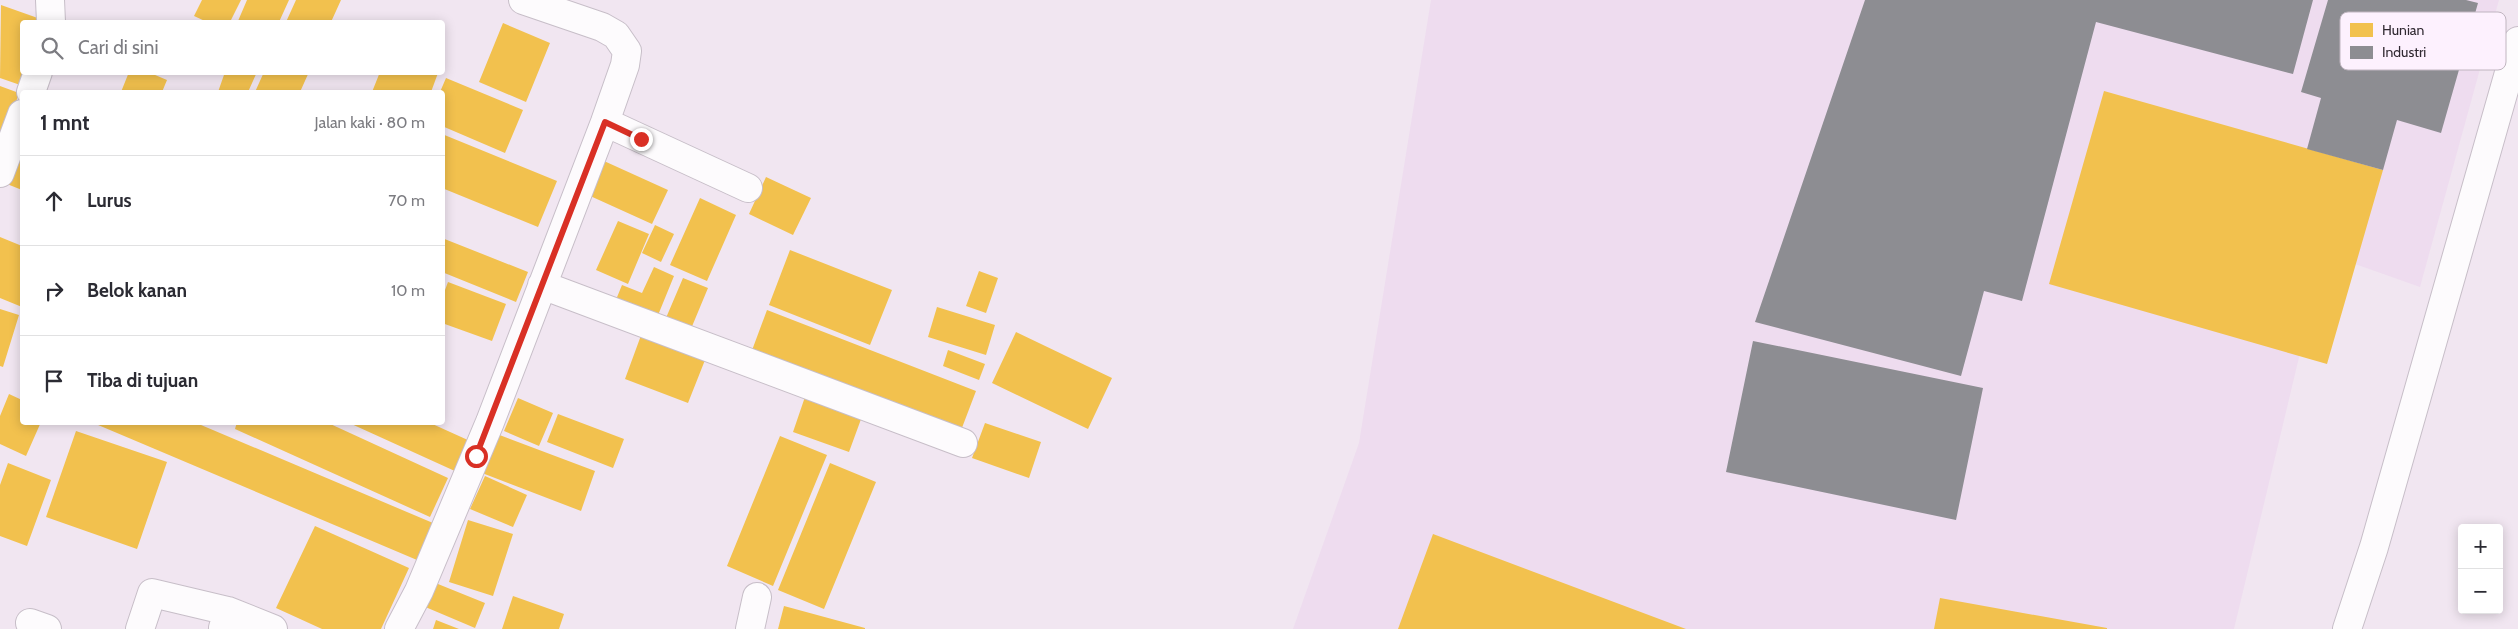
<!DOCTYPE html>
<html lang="id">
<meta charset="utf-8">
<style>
body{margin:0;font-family:Cabin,sans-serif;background:#f7f7f7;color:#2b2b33}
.controls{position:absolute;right:15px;bottom:15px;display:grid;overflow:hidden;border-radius:5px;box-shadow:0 2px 12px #0003}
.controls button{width:45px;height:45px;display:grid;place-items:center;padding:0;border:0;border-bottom:1px solid #e1e1e2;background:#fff;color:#2b2b33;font:25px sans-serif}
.stop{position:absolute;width:15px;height:15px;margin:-11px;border:4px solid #d93025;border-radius:50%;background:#fff}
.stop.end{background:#d93025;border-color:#fff;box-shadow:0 1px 5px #0008}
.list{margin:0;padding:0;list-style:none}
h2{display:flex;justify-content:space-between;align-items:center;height:65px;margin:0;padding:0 20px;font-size:21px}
h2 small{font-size:16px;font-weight:400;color:#7c7c81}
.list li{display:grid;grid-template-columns:32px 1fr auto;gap:15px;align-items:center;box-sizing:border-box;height:90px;padding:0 20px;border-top:1px solid #e1e1e2}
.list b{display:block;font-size:19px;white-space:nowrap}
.list em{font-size:16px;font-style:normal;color:#7c7c81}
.icon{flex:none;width:28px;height:28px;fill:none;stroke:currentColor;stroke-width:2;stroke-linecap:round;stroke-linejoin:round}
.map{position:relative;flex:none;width:2518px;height:629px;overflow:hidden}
.search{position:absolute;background:#fff;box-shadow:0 2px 12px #0003;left:20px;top:20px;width:425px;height:55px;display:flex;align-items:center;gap:12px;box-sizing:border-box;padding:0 18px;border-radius:5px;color:#7c7c81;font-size:19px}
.panel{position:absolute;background:#fff;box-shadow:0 2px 12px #0003;left:20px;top:90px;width:425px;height:335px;border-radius:5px}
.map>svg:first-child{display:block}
.built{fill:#eedcef}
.homes{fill:#f2c14e}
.industry{fill:#8d8d92}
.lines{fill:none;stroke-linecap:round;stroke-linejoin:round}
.minor-casing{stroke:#c7bec8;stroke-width:30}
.minor{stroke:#fdfbfd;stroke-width:28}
.route{stroke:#d93025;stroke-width:6}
.key{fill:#fdf1fe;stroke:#c0b5c0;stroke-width:1}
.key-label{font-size:14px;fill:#302931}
</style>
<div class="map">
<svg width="2518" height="629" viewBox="0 0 2518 629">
<rect width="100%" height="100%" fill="#f1e6f1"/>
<path class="built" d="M1431,0H2499L2420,287L2324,253L2234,629H1293L1359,443Z"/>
<path class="homes" d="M202,0H241L230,22H207L194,16Z
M247,0H289L279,22H242L238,21Z
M296,0H341L331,22H286Z
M1,5L49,22H22V72H31L26,87L0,78Z
M503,23L550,43L526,102L479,82Z
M129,72H148L167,80L162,92H121Z
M225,72H257L248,92H218Z
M264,72H309L300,92H255Z
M380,72H436L438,73L431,92H372Z
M446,78L523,110L505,153L442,126V92H440Z
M0,86L19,93L0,149Z
M2104,91L2383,170L2327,364L2049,284Z
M442,134L557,181L538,227L442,188Z
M22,140V190L7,184Z
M604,161L668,190L652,224L588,195Z
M766,177L811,198L793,235L749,214Z
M700,198L736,215L707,281L670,265Z
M618,221L649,234L628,284L596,270Z
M655,225L674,234L661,262L642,253Z
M0,237L22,246V307L0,298Z
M442,238L528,272L516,302L442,272Z
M790,250L892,290L870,345L769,305Z
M654,267L674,276L654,325L613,307L622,285L642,293Z
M979,271L998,278L986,313L966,306Z
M683,278L708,288L688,336L663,325Z
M448,282L506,304L492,341L442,323V298Z
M937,307L995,325L986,355L928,337Z
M0,309L19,315L3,367L0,366Z
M767,310L976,391L960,433L751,353Z
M643,330L707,355L688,403L625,379Z
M1016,332L1112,378L1088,429L992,383Z
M948,350L985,364L979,380L943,366Z
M807,391L864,411L849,452L793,432Z
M9,394L22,400V422H41L26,456L0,444V416Z
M518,398L553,413L539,446L504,431Z
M558,414L624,439L613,468L547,442Z
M91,422H194L433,523L417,560Z
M237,422H326L448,478L430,517L235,429Z
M347,422H428L470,441L457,472Z
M985,423L1041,442L1029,478L972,458Z
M76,431L167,462L137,549L46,517Z
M497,434L595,471L581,511L482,473Z
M780,436L827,455L773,586L727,566Z
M8,463L51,480L27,546L0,536V485Z
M830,463L876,482L824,609L778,590Z
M485,476L527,495L513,527L470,509Z
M468,520L513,534L493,596L449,582Z
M315,526L409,568L381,629H322L276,608Z
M1433,534L1686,629H1398Z
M433,582L485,603L475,628L423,606Z
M513,596L564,614L559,629H502Z
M1940,598L2107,628V629H1934Z
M784,606L865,628V629H778Z
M436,620L459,629H433Z"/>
<path class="industry" d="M1865,0H2313L2293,74L2096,22L2022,301L1984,291L1961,376L1755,322Z
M2328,0H2466L2478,3L2441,133L2397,120L2383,170L2307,149L2321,98L2301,92Z
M1753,341L1983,388L1956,520L1726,472Z"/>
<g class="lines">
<defs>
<path id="minor" d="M50,0L51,22
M31,92L38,72
M605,122L748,188
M0,173L22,114
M542,285L963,443
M30,623L47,629
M223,628L228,611L273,629
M140,629L152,593L228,611
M399,629L419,591L490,422L605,122L625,65L627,51L616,35L602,27L523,0
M750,629L757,597
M2347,629L2374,547L2518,41"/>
</defs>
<use href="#minor" class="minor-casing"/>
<use href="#minor" class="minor"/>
</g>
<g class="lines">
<path class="route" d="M476,456L605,122L641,139"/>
</g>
<rect x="2340" y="12" width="166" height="58" rx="8" class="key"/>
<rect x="2350" y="23" width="23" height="14" fill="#f2c14e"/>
<rect x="2350" y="46" width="23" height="13" fill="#8d8d92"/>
<g class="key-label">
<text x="2382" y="35">Hunian</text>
<text x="2382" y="57">Industri</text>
</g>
</svg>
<div class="controls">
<button>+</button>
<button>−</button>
</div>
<div class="stop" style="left:476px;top:456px"></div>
<div class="stop end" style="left:641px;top:139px"></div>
<div class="search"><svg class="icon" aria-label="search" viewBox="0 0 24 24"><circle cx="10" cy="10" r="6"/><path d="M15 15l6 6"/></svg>Cari di sini</div>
<section class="panel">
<h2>1 mnt<small>Jalan kaki · 80 m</small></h2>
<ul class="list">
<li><svg class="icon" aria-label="ahead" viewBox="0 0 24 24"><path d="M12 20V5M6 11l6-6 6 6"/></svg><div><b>Lurus</b></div><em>70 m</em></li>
<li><svg class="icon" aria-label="right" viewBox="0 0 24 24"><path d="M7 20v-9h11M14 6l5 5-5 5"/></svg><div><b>Belok kanan</b></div><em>10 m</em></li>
<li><svg class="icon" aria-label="arrive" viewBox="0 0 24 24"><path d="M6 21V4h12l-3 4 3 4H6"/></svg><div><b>Tiba di tujuan</b></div></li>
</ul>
</section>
</div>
